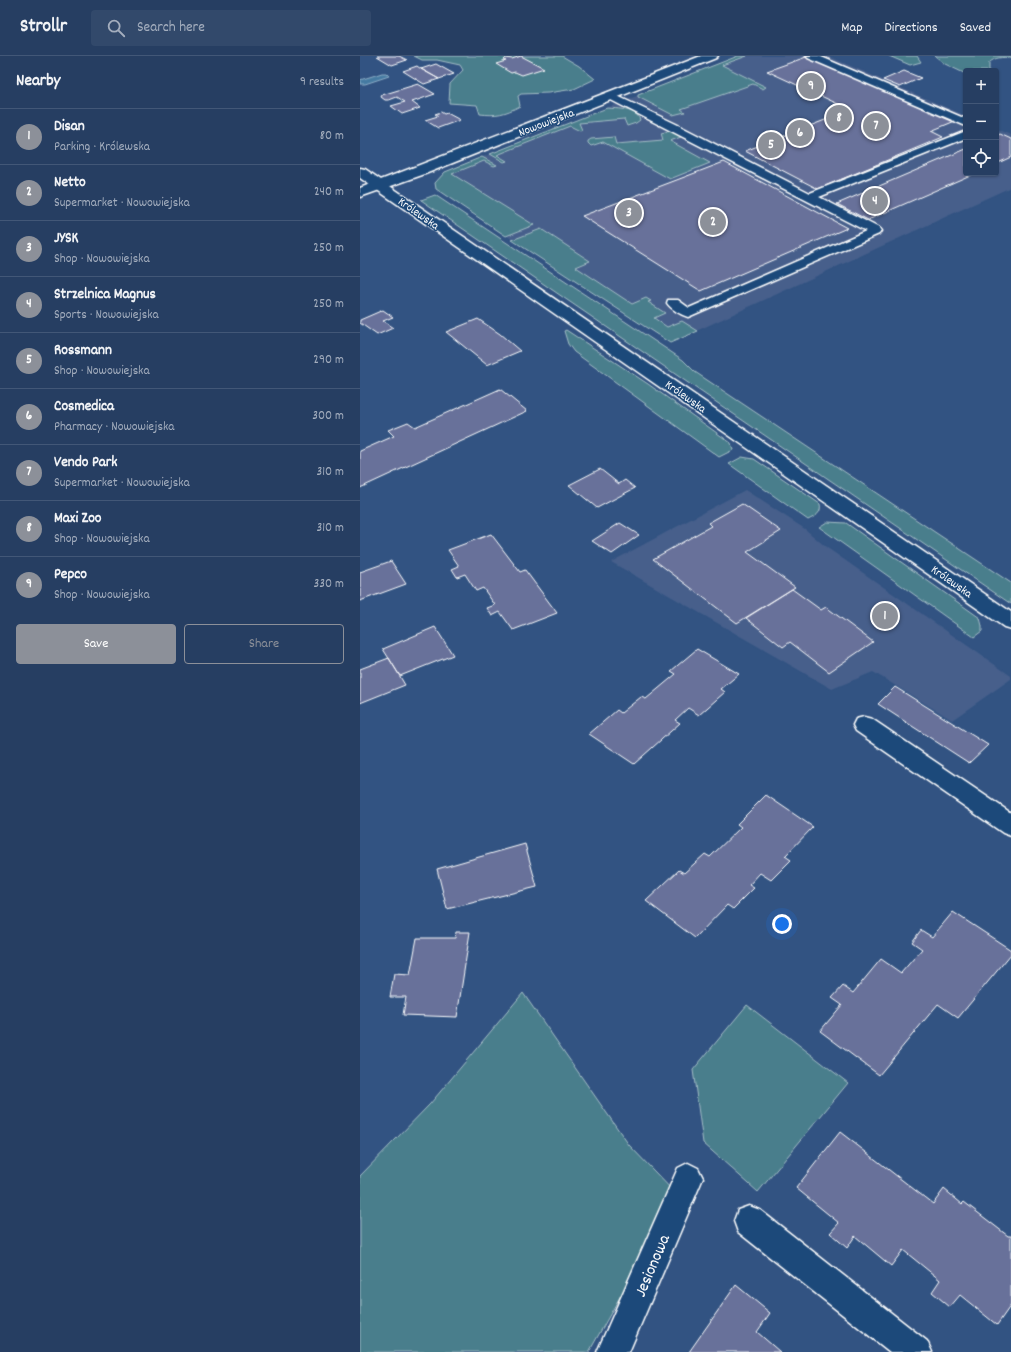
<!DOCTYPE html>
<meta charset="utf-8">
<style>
body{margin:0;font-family:Dekko,sans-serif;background:#32496b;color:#f1f3f6}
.controls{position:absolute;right:12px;top:12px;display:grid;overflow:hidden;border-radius:4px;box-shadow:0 1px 3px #0004}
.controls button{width:36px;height:36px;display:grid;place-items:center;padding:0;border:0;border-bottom:1px solid #425777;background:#263e62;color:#f1f3f6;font:20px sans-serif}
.you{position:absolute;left:422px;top:868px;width:14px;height:14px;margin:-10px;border:3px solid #fff;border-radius:50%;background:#1a73e8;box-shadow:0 0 0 6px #1a73e833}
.badge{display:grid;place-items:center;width:26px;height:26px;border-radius:50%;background:#8c9099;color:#fff;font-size:13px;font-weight:700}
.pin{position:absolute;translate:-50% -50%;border:2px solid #fff;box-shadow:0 1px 4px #0006}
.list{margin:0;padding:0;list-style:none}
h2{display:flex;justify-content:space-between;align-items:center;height:52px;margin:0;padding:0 16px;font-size:17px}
h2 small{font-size:13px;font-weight:400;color:#a4aebe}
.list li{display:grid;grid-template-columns:26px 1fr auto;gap:12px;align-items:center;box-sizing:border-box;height:56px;padding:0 16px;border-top:1px solid #425777}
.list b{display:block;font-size:15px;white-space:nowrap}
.list p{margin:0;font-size:13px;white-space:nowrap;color:#a4aebe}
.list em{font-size:13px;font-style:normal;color:#a4aebe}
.actions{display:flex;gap:8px;padding:12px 16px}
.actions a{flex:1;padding:9px 0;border:1px solid #8c9099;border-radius:4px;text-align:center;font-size:14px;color:#8c9099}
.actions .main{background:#8c9099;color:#fff}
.icon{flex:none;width:22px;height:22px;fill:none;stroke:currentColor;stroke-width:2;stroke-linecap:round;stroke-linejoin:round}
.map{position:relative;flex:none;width:651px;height:1296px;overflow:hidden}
header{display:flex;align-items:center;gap:24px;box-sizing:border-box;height:56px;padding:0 20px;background:#263e62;border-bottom:1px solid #425777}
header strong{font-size:19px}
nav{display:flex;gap:22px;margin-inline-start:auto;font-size:14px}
.search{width:280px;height:36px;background:#32496b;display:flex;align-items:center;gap:10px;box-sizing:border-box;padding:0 14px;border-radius:4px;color:#a4aebe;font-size:15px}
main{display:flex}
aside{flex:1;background:#263e62}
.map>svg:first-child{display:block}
.built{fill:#465f8b}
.green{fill:#4a7e8c;stroke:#a4bec6}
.water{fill:#447aa1;stroke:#8fafc7}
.building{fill:#67719a;stroke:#fff}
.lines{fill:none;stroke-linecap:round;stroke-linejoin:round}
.service-casing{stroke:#fff;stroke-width:3}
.minor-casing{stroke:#fff;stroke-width:3}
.tertiary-casing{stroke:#fff;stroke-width:3}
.secondary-casing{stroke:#fff;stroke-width:3}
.service{fill:#1f4a7a;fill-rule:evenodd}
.minor{fill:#1f4a7a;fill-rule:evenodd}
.tertiary{fill:#1f4a7a;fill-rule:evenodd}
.secondary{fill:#1f4a7a;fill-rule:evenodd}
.labels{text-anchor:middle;stroke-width:3;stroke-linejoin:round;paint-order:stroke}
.far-street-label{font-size:12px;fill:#fff;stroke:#1f4a7a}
.near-street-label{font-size:17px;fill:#fff;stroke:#1f4a7a}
</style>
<header>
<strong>Strollr</strong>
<div class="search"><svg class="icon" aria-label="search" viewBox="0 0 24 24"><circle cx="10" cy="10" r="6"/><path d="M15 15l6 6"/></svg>Search here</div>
<nav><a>Map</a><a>Directions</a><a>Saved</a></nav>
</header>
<main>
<aside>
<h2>Nearby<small>9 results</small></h2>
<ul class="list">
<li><span class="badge">1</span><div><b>Disan</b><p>Parking · Królewska</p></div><em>80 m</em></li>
<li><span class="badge">2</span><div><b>Netto</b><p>Supermarket · Nowowiejska</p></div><em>240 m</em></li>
<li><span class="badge">3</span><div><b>JYSK</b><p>Shop · Nowowiejska</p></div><em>250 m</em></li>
<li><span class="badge">4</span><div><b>Strzelnica Magnus</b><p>Sports · Nowowiejska</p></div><em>250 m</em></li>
<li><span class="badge">5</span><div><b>Rossmann</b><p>Shop · Nowowiejska</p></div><em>290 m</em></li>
<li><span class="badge">6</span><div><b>Cosmedica</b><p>Pharmacy · Nowowiejska</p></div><em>300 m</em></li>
<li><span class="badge">7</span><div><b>Vendo Park</b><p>Supermarket · Nowowiejska</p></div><em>310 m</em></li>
<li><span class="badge">8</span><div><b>Maxi Zoo</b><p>Shop · Nowowiejska</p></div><em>310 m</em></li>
<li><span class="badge">9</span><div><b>Pepco</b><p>Shop · Nowowiejska</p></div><em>330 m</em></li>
</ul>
<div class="actions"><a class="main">Save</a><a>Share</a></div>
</aside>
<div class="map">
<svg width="651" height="1296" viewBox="0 0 651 1296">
<rect width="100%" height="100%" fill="#325382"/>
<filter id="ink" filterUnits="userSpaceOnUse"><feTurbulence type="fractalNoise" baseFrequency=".025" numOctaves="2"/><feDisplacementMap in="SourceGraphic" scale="8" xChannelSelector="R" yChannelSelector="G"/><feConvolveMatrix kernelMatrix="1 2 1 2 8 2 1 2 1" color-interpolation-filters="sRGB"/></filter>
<g filter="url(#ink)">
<path class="built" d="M378,0H468L606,60V117H636V73L651,79V131L310,287L76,133L75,127L85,116Z
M385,434L445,473L466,491L651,620V623L592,664L513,616L472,633L251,506Z"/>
<path class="green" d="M54,0H202L219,10L235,23L214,33L188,37L161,38L158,40L160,50C145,58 136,60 120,58L117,49L89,47L90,28L103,14L100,9L77,4H62Z
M378,0H387L362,9L406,31L403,33L393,28L321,53L325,56L313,59L278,41V39Z
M529,0H557L561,6L550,9Z
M575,0H651V2C642,1 635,1 629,7V15H606V18L585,8Z
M247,52C257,53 276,52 280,64L276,67L267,70L264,63L219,67L222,74L220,75L210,70L137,99L147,105L144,106L130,98Z
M309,75L315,76L321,81L310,85L350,107L310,123L243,86L231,90L228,87V85L231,83L254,81L256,88L303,84L301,77Z
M122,101L137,109L134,110L124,105L92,118L174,169L146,180L76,133L75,127L85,116Z
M75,139L323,304L335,316L651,527V548L61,144Z
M181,173L230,205L216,211L272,248L286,242L291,245L288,246L305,257L294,262L307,271L322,265L338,275L310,287L152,184Z
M206,274L288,328L371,387L373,394L359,401L214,296L208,288L204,275Z
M382,401L394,403L460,448C462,457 456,460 448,464L369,408Z
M467,466L486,467L620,562L622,570V575L614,581L459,471Z
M163,937L269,1089L317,1139L229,1296H0V1120L70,1048Z
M387,949L488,1027L398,1136L343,1087L333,1014Z"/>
<path class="water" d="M22,17H26L29,20L5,28H0V24Z"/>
<path class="building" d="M17,0H39L47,4L32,9Z
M161,0L184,12L162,19L155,16L151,17L136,8L146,5L144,4L146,2L152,3Z
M449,0L595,65L571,75L583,81L458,133L385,95L491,54L407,15Z
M76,8L94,18L79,23L61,13Z
M57,10L61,13L79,23L64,28L43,15Z
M544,15L561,22L540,31L523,24Z
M58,28L75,38L52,46L60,52L42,58L31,50L45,46L37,41L29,44H25L21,41L22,39Z
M81,56L84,58L87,57L100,64L78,72L65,64L78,60L75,58Z
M640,78L651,83V101L636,108V80Z
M606,93V117H615L508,164L477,148Z
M364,106L487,172L341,235L222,160Z
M23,254L33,261L23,265L33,272L17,279L0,267V264Z
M118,263L140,278L160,295L127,309L86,276Z
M140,333L167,355L0,432V395L34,380L28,374L48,366L55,371Z
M240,413L259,428L265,424L275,432L237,452L209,429Z
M382,448L421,475L387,496L435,531L377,567L293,503L351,470L348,467Z
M260,467L279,479L252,498L232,485Z
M131,478L160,516L165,514L197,557L153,574L140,556L132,560L127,552L135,549L123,532L116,535L105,518L97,521L92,513L99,510L88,494Z
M31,505L46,528L0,545V516Z
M432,533L461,554L466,551L513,586L469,616L430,586L423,591L386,562Z
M75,571L93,599L40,620L23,593Z
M337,593L379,618L361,633L365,636L339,659L328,652L315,664L320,667L274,708L229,678L257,654L261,657L281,641L286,643L316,618L311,615Z
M29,602L45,629L0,647V613Z
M535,631L628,689L609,707L518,648Z
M406,739L453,771L425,800L431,804L411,824L400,817L389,829L394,832L373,853L367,849L335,882L286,845L319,814L324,817L345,798L350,801L381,771L377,768Z
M165,788L177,831L87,853L77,813Z
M593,856L651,894V898L598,962L578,948L519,1019L460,975L482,949L472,942L483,930L493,937L521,903L541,917L562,893L552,886L561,874L572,881Z
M96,876H110L97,961L43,959L46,941H30L34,918L50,919L57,882H95Z
M480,1076L573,1148L584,1133L602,1148L604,1146L648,1180H651V1249L637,1269L600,1239L590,1251L572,1236L580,1224L543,1194L531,1210L495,1180L487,1192L470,1177L479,1167L436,1132Z
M376,1229L410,1257L397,1276L420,1296H329Z"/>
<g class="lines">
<defs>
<path id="service" d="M446,0H459L606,63V70L448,2Z
M251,37L316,68L450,137L606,75V82L459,141L519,172L521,175L519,178L328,261C321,259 311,253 307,247L308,244H318L329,252L506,175L247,42L246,40Z"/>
<path id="minor" d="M504,661L512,663L651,757V780L643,777L496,675L493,669L496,663Z
M328,1107L338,1112L343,1122L269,1296H237L318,1112Z
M389,1150L400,1154L567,1285L572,1296H530L378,1176L374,1165L378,1154Z"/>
<path id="tertiary" d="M341,0H358L356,2L65,118L0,141V132Z"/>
<path id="secondary" d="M0,112L5,113L651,556V573L644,571L0,122Z"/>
</defs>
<use href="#service" class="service-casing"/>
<use href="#minor" class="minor-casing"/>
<use href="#tertiary" class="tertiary-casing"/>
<use href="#secondary" class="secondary-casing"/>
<use href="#service" class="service"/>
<use href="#minor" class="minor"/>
<use href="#tertiary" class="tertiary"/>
<use href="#secondary" class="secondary"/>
</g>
</g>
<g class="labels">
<g class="far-street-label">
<text transform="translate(186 66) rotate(-21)" y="4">Nowowiejska</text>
<text transform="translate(59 157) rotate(35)" y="4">Królewska</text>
<text transform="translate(326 340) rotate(35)" y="4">Królewska</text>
<text transform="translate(592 525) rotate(35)" y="4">Królewska</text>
</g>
<g class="near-street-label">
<text transform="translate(291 1209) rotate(-67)" y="6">Jesionowa</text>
</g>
</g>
</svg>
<div class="controls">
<button>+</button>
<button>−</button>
<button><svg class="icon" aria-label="locate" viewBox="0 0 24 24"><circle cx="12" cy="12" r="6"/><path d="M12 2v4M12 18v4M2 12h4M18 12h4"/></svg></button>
</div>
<div class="you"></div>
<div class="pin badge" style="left:525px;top:560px">1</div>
<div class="pin badge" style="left:353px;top:166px">2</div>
<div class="pin badge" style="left:269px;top:157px">3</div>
<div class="pin badge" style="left:515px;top:145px">4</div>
<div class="pin badge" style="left:411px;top:89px">5</div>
<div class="pin badge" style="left:440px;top:77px">6</div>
<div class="pin badge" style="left:516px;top:70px">7</div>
<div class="pin badge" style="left:479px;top:62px">8</div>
<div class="pin badge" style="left:451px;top:30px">9</div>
</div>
</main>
